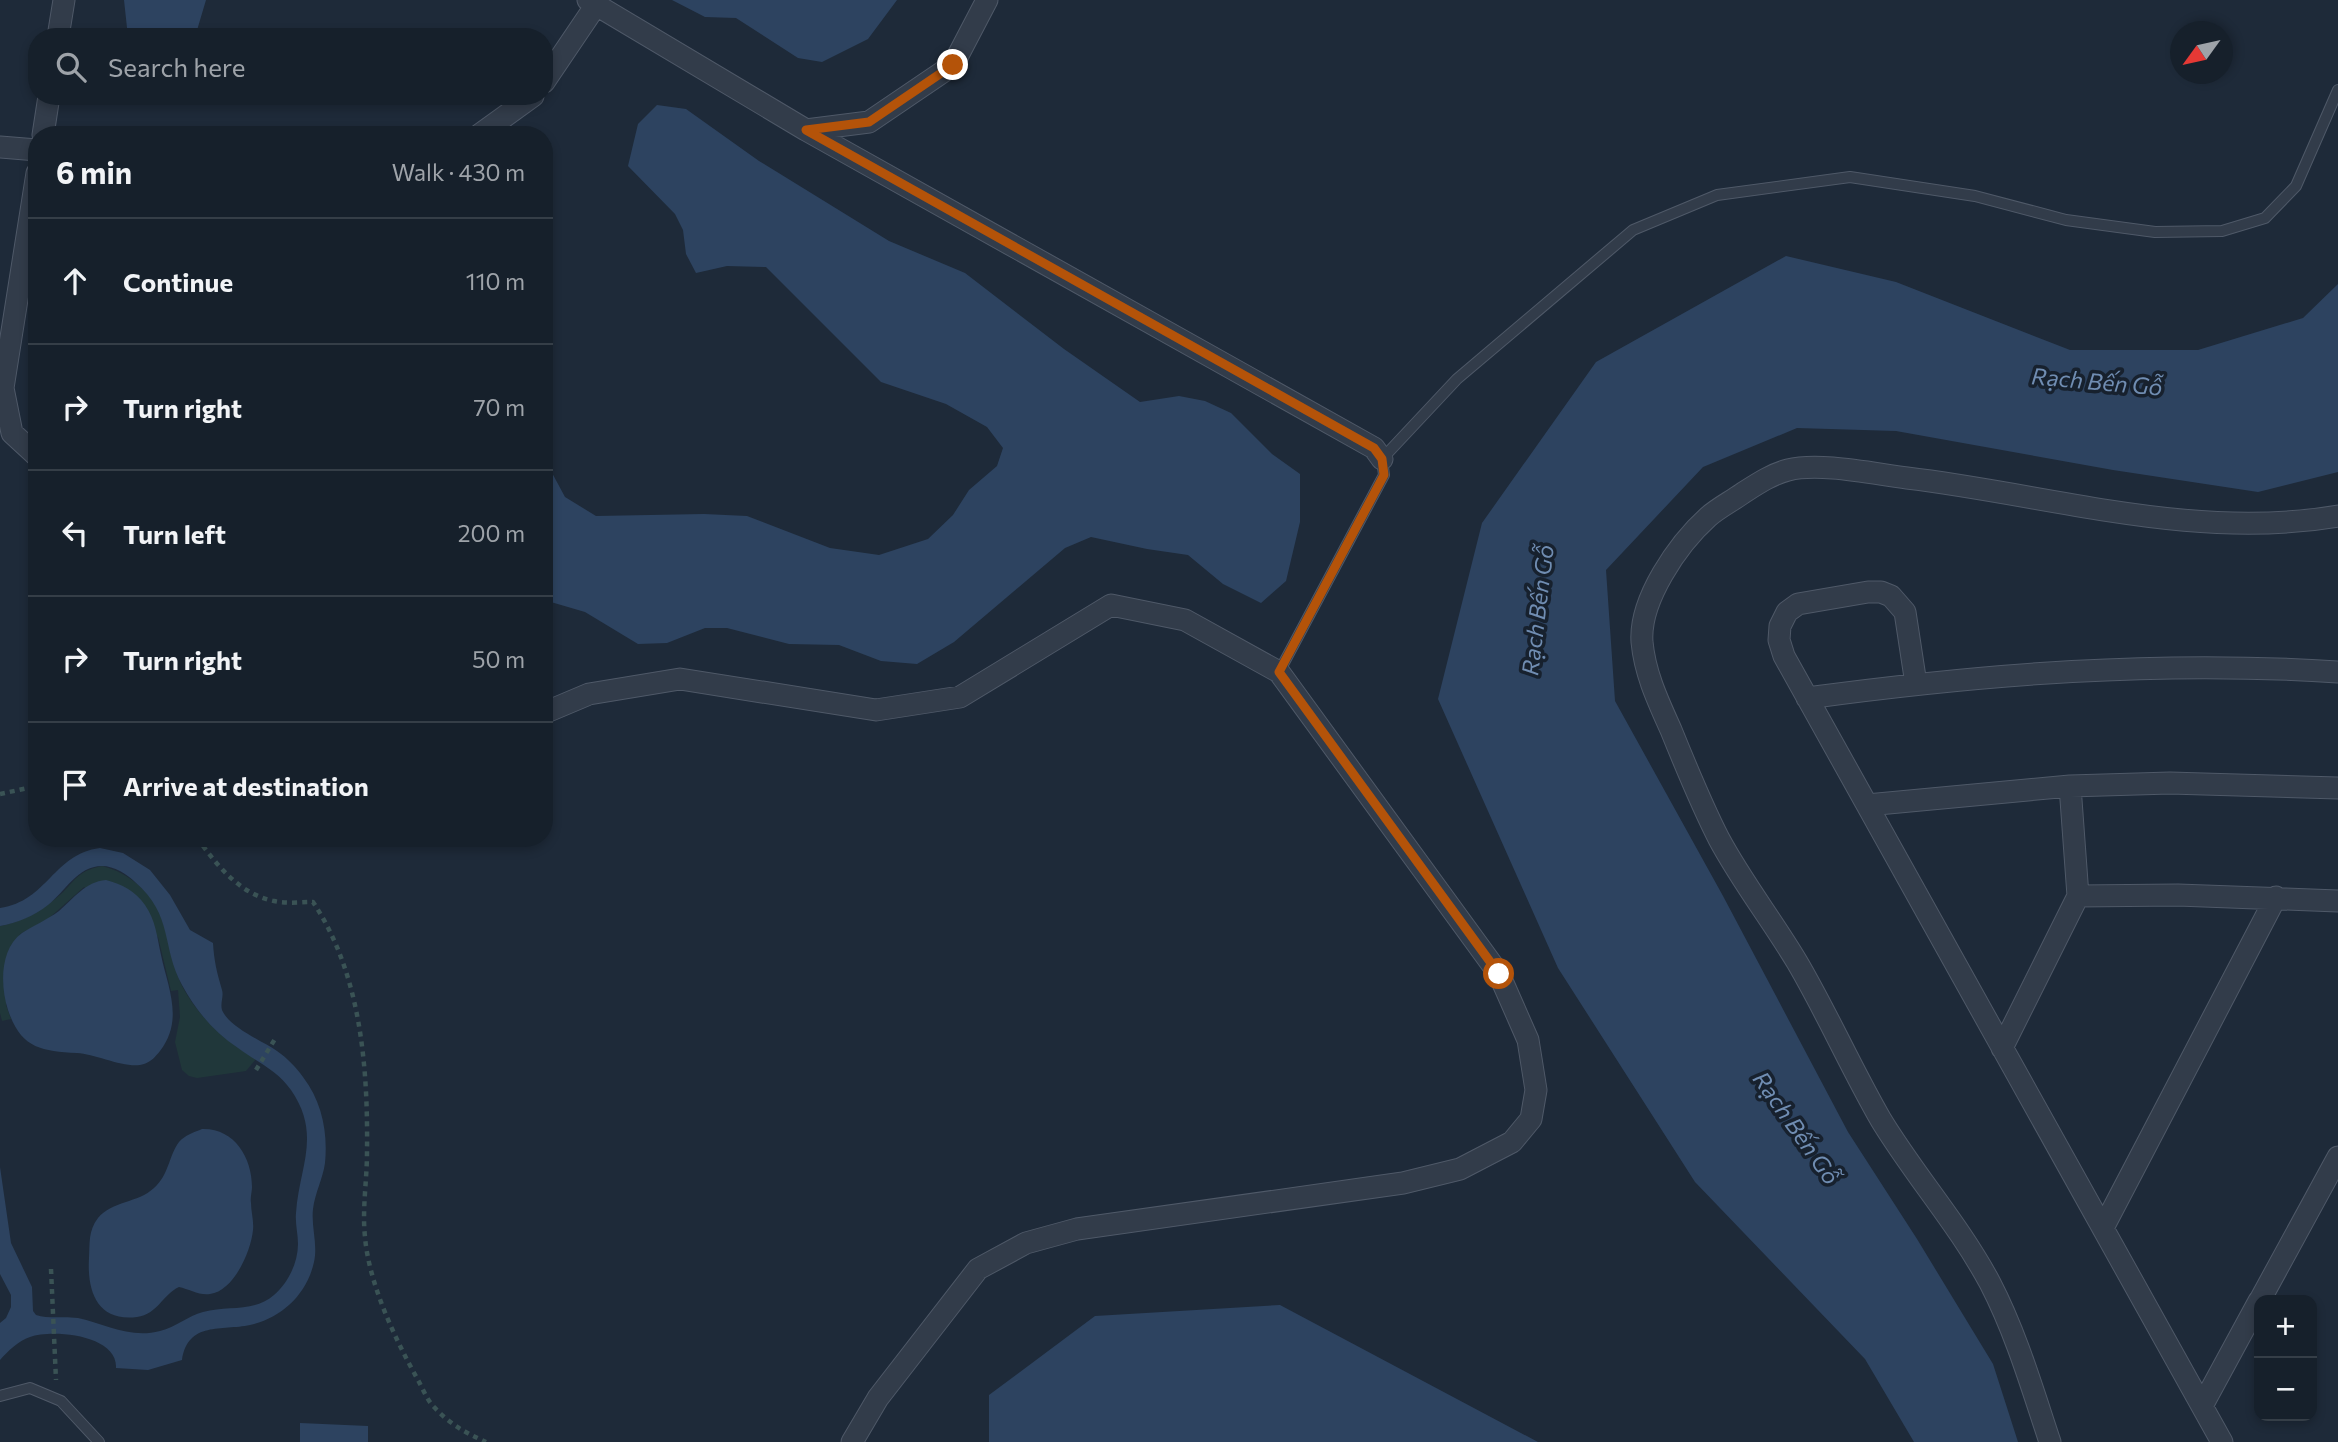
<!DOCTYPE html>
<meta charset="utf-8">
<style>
body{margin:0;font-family:Commissioner,sans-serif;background:#232d37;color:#f1f3f6}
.controls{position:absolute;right:21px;bottom:21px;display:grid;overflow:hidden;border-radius:14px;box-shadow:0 4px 10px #0003}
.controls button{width:63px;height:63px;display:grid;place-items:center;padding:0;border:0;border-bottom:2px solid #353e47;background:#16202b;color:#f1f3f6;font:35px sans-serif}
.compass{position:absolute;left:2170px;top:21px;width:63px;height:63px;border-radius:50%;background:#16202b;box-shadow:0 4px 10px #0003;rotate:237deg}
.stop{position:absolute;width:21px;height:21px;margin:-16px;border:5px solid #b45309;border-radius:50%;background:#fff}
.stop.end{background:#b45309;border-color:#fff;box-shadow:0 2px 7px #0008}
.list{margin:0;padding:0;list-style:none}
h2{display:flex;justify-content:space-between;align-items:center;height:91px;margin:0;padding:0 28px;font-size:30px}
h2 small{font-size:23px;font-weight:400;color:#9ea3a9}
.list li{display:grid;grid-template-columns:46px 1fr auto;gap:21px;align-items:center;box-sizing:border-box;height:126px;padding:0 28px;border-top:2px solid #353e47}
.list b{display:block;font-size:26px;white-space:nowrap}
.list em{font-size:23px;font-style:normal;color:#9ea3a9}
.icon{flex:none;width:38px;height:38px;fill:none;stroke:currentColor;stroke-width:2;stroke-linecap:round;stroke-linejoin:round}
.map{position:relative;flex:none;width:2338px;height:1442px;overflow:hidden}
.search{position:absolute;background:#16202b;box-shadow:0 4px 10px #0003;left:28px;top:28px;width:525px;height:77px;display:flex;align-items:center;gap:18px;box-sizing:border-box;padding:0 24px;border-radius:28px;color:#9ea3a9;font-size:26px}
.panel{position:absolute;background:#16202b;box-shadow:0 4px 10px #0003;left:28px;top:126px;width:525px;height:721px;border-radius:28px}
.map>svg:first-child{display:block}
.green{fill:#20373a}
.water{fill:#2d4360}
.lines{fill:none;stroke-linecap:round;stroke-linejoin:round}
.lane-casing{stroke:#4f5968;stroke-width:12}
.street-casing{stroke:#4f5968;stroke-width:23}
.path{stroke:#3a5355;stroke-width:4.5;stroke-dasharray:5 5;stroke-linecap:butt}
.lane{stroke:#323c4a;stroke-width:10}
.street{stroke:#323c4a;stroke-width:21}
.route{stroke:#b45309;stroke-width:9}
.labels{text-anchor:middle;stroke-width:7;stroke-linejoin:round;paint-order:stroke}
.water-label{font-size:23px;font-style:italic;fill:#708db2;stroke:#17212e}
</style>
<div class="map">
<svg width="2338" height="1442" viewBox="0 0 2338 1442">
<rect width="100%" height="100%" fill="#1e2a39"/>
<path class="green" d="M102,866C130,873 154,894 164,922C171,942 172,964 181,984C198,1017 225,1041 256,1059L246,1071L197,1078L189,1076L182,1070L175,1042L180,1017L178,990L171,991L158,937L84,887L48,919L20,934L6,1005L11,1019L2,1021L0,1013V926C19,923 39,912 54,900C75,884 73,872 102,866Z"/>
<path class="water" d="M124,0H206L195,37H128Z
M672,0H897L868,39L822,62L798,58L736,18L705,17Z
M657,105L686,109L759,161L889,241L965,273L1064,349L1140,402L1179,396L1205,401L1231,413L1272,454L1300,474V522L1286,581L1261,603L1223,584L1188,555L1147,549L1091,537L1065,548L954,642L917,664L881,661L839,645L789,644L727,628H705L667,643L638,644L585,612L544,600V458L565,497L596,516L704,514L747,516L830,548L879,555L928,539L953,515L969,490L997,466L1003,448L987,427L946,404L881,382L766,267L727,266L696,273L686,254L683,230L675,214L628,166L638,124Z
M1786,256L1896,282L2070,350H2198L2303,318L2338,284V472L2258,492L2113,470L1896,431L1797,428L1703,467L1606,570L1615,701L1723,896L1848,1132L1917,1239L1993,1364L2018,1442H1914L1865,1359L1695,1182L1558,968L1438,699L1482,523L1596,362Z
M100,848L123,853L150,870L170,895L190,930L213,943C214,961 217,973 222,990C224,996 220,1003 222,1010C229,1027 262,1041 277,1051C287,1058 296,1067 303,1077C322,1102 328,1132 325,1163C323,1178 315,1193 313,1209C311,1227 318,1244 314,1262C307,1294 282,1318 250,1325C222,1331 188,1321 182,1360L148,1370L116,1368C118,1335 53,1329 30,1337C18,1341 8,1351 0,1360V1323L6,1318L11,1307V1295L0,1274V1167L11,1243L32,1287L33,1311L36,1315C48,1319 64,1316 78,1318C106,1324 130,1339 160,1331C176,1327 188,1316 203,1312C228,1305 253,1313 274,1295C288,1283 298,1263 298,1244C298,1234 295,1223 296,1213C299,1167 322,1135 291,1090C277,1070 257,1062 238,1048C214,1032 196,1011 182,985C161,946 174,916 135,882C127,874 114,866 102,866C77,866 65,892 48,905C34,916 17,923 0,926V908C48,901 53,854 100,848Z
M106,880C122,884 135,891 145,905C156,921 157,937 161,955C168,988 184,1020 160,1051C156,1056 151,1062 144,1064C128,1070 96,1054 77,1053C40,1051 21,1048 8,1010C0,985 0,949 22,933C34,925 47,920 59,911C74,898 85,882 106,880Z
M202,1129C234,1128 252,1157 252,1187C252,1192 250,1198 251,1203C251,1212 254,1221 253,1230C251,1251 234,1291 210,1294C200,1296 189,1289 179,1287C162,1295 158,1314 137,1317C97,1322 87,1291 89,1258C90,1243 88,1231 98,1218C112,1201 138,1203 154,1188C169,1175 169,1155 179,1142C185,1135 195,1132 202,1129Z
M1280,1305L1538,1442H989V1395L1095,1316Z
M300,1423L368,1426V1442H300Z"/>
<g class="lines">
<defs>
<path id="lane" d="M1279,672L1384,475L1382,459L1457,379L1633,230L1717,195L1850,177L1975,196L2066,220L2155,232L2222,231L2265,218L2296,186L2338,90
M0,1396L30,1388L61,1401L99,1442"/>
<path id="street" d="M588,0L806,130L1374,448L1382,459
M58,37L64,0
M544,82L596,5
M806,130L869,122L953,65L987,0
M43,135L49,96
M479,135L533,96
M0,147L37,150
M37,173L3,388L12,433L37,456
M1916,684L1905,612L1891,596L1881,592H1868L1798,604L1787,612L1780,626L1779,640L1784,656L2222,1442
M1807,698C1984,674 2160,660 2338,672
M544,713L589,694L680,679L876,710L960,697L1111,605L1185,620L1279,672L1499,974L1528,1040L1536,1090L1531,1119L1512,1142L1460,1169L1403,1183L1077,1229L1026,1243L978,1269L878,1398L852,1442
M1867,805L2070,786L2170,783L2338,788
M2078,896L2178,895L2338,901
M2002,1048L2078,896L2070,786
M2103,1228L2276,897
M2260,1300L2338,1157
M2202,1406L2259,1301
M2050,1442C2032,1388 2016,1333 1990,1283C1959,1225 1915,1176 1881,1120C1851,1068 1827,1013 1797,962C1772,920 1742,882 1719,839C1701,804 1686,767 1671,730C1658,701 1645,674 1642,642C1639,600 1678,544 1708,517C1718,508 1732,501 1743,493C1757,484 1772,474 1788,470C1820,462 1874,474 1907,478C2050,495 2194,541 2338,516"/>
</defs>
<use href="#lane" class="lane-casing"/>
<use href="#street" class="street-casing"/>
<path class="path" d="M0,794L37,786
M197,838C217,865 239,894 274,901C286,904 301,902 313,902C361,974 368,1067 367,1152C367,1180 362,1209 365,1237C369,1284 395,1339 418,1380C423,1389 427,1400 434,1407C451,1425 464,1432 486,1442
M256,1070L275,1039
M51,1269L56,1380"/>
<use href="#lane" class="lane"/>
<use href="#street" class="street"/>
</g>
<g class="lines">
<path class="route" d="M953,65L869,122L806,130L1374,448L1382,459L1384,475L1279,672L1499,974"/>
</g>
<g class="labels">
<g class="water-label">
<text transform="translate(2097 382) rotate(5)" y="8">Rạch Bến Gỗ</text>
<text transform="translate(1538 610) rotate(-83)" y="8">Rạch Bến Gỗ</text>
<text transform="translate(1796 1128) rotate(55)" y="8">Rạch Bến Gỗ</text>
</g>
</g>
</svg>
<div class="controls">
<button>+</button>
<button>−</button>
</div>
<svg class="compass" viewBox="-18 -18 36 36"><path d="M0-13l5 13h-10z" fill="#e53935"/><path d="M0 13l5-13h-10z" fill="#9ea3a9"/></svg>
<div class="stop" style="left:1499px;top:974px"></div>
<div class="stop end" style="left:953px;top:65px"></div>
<div class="search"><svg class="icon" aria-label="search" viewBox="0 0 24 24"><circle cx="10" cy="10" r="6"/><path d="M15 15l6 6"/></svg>Search here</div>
<section class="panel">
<h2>6 min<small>Walk · 430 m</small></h2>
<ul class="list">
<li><svg class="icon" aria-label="ahead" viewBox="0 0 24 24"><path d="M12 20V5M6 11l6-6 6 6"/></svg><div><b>Continue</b></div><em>110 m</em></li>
<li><svg class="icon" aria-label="right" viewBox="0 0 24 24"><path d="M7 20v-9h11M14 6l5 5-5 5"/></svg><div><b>Turn right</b></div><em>70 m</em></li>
<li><svg class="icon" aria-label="left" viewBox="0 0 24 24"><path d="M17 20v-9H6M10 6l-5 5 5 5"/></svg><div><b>Turn left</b></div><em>200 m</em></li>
<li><svg class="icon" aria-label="right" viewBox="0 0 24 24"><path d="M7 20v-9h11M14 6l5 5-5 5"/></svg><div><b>Turn right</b></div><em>50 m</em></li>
<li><svg class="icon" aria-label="arrive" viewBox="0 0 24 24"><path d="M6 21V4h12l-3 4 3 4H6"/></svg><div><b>Arrive at destination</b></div></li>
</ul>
</section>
</div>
